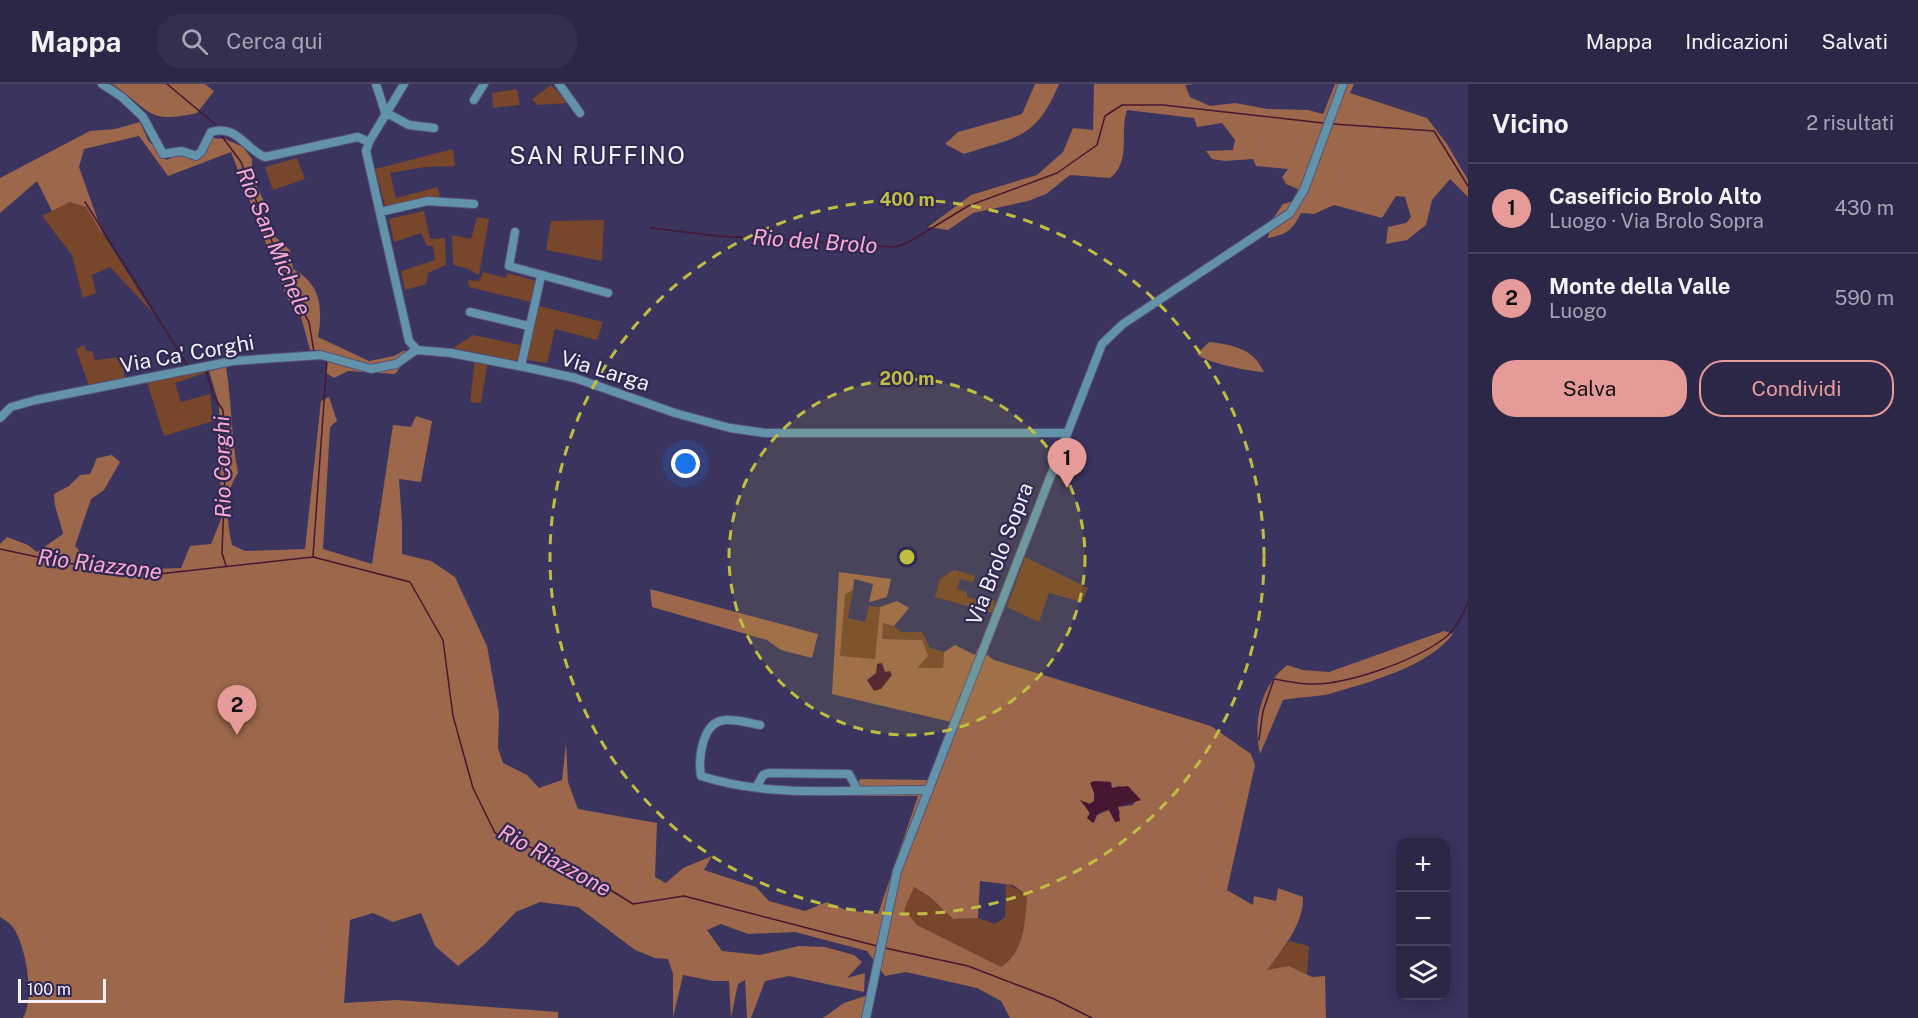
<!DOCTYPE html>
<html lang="it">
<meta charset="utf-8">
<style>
body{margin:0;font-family:"Public Sans",sans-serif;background:#342f4d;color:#f1f3f6}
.controls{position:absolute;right:18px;bottom:18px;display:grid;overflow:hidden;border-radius:12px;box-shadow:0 3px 15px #0003}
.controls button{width:54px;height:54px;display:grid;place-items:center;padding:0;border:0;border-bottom:2px solid #48445f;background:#2c2746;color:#f1f3f6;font:30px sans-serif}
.scale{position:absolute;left:18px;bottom:15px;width:88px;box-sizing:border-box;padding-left:6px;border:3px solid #f1f0fb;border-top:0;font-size:16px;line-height:21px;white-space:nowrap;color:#f1f0fb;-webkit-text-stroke:4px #302952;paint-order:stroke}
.you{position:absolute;left:686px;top:380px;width:21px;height:21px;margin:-15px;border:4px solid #fff;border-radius:50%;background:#1a73e8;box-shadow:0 0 0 9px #1a73e833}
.badge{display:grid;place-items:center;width:39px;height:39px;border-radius:50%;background:#e69b98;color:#111;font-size:20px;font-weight:700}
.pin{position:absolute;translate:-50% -50px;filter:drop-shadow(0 2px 3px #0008)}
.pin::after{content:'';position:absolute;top:32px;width:21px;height:18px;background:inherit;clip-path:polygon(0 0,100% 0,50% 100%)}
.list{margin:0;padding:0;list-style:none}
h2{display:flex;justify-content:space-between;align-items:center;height:78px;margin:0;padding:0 24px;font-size:26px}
h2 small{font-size:20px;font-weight:400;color:#a6a5b3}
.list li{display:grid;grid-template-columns:39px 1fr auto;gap:18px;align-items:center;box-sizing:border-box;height:90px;padding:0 24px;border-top:2px solid #48445f}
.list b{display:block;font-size:22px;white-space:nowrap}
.list p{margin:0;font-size:20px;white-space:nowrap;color:#a6a5b3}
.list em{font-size:20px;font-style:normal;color:#a6a5b3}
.actions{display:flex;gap:12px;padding:18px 24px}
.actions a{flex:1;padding:14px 0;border:2px solid #e69b98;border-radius:24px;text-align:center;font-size:21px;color:#e69b98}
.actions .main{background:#e69b98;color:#111}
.icon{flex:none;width:33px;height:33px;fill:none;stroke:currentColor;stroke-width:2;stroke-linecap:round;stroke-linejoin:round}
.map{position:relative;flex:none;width:1468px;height:934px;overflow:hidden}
header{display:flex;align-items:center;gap:36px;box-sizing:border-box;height:84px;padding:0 30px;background:#2c2746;border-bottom:2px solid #48445f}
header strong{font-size:28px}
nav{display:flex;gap:33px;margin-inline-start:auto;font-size:21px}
.search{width:420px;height:54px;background:#342f4d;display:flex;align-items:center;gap:15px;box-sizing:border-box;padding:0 21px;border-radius:24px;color:#a6a5b3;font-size:22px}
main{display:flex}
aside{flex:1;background:#2c2746}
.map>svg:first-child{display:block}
.green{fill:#77462b}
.forest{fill:#9c674a;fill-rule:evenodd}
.water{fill:#471732}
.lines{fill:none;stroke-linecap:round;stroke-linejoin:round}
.stream{stroke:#471732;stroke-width:1.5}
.minor-casing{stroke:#575277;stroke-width:10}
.minor{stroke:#6293aa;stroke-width:8}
.ring{fill:none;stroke:#bfbe41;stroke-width:3;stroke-dasharray:10 8}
.labels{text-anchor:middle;stroke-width:4.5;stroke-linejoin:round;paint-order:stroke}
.street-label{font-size:21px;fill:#f1f0fb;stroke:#302952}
.water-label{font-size:22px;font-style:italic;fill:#fda9d2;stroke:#302952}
.quarter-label{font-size:24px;letter-spacing:1.5px;fill:#f1f0fb;stroke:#302952}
.centre{fill:#bfbe41;stroke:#302952;stroke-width:3}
.ring-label{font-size:18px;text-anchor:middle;font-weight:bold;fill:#bfbe41;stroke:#302952;stroke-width:4.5;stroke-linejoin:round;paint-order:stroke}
</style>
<header>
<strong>Mappa</strong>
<div class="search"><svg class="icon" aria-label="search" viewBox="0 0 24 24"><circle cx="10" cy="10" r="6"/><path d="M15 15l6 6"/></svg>Cerca qui</div>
<nav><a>Mappa</a><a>Indicazioni</a><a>Salvati</a></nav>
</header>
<main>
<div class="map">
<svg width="1468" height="934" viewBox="0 0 1468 934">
<rect width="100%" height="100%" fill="#3a345e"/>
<path class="green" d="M551,1L569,19L537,21L532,15Z
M517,5L520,21L493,24L492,9Z
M453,65L455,82L425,83L390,89L396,114L438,103L440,113H429L386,125L375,85Z
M297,74L305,95L273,106L265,83Z
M70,118L86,123L153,229L110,183L92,191L96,209L83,214L72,171L42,132Z
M424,127L430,155L445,154L446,181L428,189L426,200L405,206L401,187L435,176L433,162H427L421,149L394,158L389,135Z
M477,133L489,135L479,191L466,184L453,181L452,151L471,155Z
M604,136L602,177L546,166L551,137Z
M483,188L506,194L507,189L536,197L531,218L469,203L468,196L479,197Z
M539,222L603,238L597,256L555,245L547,279L527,276Z
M473,251L520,261L518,277L453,264Z
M84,261L86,267H92L95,276L121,273L125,295L89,302L76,265Z
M475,276L488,277L481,319L470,318Z
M203,285L205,289L175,299L181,318L210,310L213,337L164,352L147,298Z
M1025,473L1088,504L1082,518L1049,509L1039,538L1007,523Z
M954,486L975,492L973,498L960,495L957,505L967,508V513L985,518L987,514L995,517L993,529L935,513L940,495Z
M853,506L848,534L865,538L869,522L880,523L875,576L839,572L845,510Z
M883,539L894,542L901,548H922L930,564L944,568L943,584H917L922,556L882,555Z
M1006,799L1027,811C1025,837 1025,867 1001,883L917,841L903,827L913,803L930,813L953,835L978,834L995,840L1005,833Z
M1289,857L1309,862L1307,891L1289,882L1266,887Z"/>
<path class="forest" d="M112,0H205L214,7L197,29C145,41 151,25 112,0Z
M1035,0H1059C1036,55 1017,53 964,70L945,60L958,48L1022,30Z
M1094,0H1195L1185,1L1190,13L1210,22L1235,19L1268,25L1308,26L1323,30L1335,0H1354L1350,9L1427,34L1447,60L1468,96V113L1450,95L1432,116L1426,141L1407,156L1386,160L1388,143L1406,139L1411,133L1405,113L1396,112L1382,134L1334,121L1314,130L1301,129C1293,145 1287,151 1268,154L1272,136L1283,120L1294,117L1298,105L1286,100L1282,93L1288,85L1256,82L1253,75L1225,77L1212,75L1206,67L1233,66L1235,56L1222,39L1197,43L1194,34L1127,26C1119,50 1132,77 1110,94L1070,91L1046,110L1028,117L973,129L948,146L928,143L971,111L1037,91L1063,68L1073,44L1093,46Z
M140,38L148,56L166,76L181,70L195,75L207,67L212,54L225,55L243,63L252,75V93L263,115L273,151L290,166L293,185C321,200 323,224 318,253L369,277L394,272L405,266L403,280L395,290L348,287L334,294L326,289L327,278L320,266H310L300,229L287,214L231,68L168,92L139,52L84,65L79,83L103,151L86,123L70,118L52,127L37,97L0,129V94L90,47L115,45Z
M1209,258C1233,261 1253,264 1264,288C1251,288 1204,278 1197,270Z
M226,283C232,319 231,353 238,389C223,411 227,436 232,461L245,467L305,465L321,317L329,313L337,337L330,343L323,465L372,480L393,341L411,343L416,332L432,337L421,398L399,395L402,439V470L431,477L455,493L487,562L499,629L498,664L503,679L527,691L539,704L562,696L566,659L568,698L578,725L657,739L655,793L666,799L683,784L712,772L704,786L756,803L769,817L805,827L827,818L846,826L878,830L918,712H852L860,695L929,696L951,638L832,610L839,488L891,495L887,513L869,518L873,500L854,495L853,506L845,510L840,572L875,575L880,523L897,517L909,524L894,542L883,539L882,555L922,556L928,572L917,584H943L944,568L955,561L975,571L978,564L994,576L1211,642L1251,670L1255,681L1227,806L1253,821L1254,812L1276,817L1278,804L1303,813C1304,840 1282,866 1267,886L1289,882L1312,893L1325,892L1326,934H1010L1001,917L977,904L906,888L885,892L867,867L795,848L748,850L721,840L707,846L722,867L760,871L799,862L825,863L854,871L862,878L847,894L865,889L864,908L789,892L765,897L751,934H747L745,896L738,900L731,934L729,897H713L683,891L673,934V890L668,875L655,874L635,866L578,823L540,818L516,828L483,862L458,882L435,862L421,829L393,838L373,829L350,836L344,919L397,916L558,928V934H23C35,914 26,860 12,842C9,838 3,835 0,833V460L7,453L28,461L37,468L63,450C60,435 54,425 54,410L69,402L80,391L90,390L97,374L112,371L120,378L104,406L91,415L75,462L88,476L152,485L181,484L190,462L211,460L221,435L219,320L209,287ZM1094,697L1110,698L1111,704L1120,702L1138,713L1133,721L1118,723L1120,729L1116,738L1109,726L1097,731L1094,739L1086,722L1094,717ZM980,797L1013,801L1027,811C1025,837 1025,867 1001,883L917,841L904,826L914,803L930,813L953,835L978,834Z
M650,505L818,550L812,574L781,566L767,556L652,523Z
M1444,547L1453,550C1429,582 1368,599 1329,610C1315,613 1298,613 1283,616L1260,670C1253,637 1260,603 1287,581L1303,586L1329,588Z
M868,911L864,934H823L844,919Z"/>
<path class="water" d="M882,579L885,588L890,587L892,591L881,605L874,607L867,596L876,589L877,580Z
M1094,697L1111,698L1112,704L1128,702L1141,716L1118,723L1120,737L1115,738L1109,726C1099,726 1096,731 1093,739L1087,734L1090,729L1080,716L1090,720L1094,717L1095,711L1090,699Z"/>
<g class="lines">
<path class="stream" d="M167,0L216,41
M1333,40L1434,47L1468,102
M221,51L241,78L292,209L309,238L314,268
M85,118L188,282
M651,144L718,152L895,163L909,158L968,122L1057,89L1097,61L1105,32L1122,21H1163L1323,39
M206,286L214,313L223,326L225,390L222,469L226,482
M0,465L66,479L158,490L313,473L410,498L443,556L453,632L473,704L495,749L562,776L633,820L684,812L877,862
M313,472L327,276
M1259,656L1263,627L1274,595C1286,597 1299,600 1311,600C1347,601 1413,577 1442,556C1454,548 1463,531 1468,518
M885,864L968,882L1054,915L1092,934"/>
<defs>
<path id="minor" d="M102,0L122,13L143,33L163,70L182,67L196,72L201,68L211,48C237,40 245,65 265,73L358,53L369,58
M376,0L385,28L409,41L434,44
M404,0L369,58L366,67L409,257L417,266L451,269L534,285L575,294L675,329L730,344L765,349H1066
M559,0L580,29
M474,16L484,0
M380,128L428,117L474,120
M515,148L509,182L608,209
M470,228L529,242
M521,282L541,192
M0,334L11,323L36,316L233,277L321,271L371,285L396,280L416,266
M760,641C749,639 737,635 726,636C702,637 698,674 701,692C772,715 854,705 929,706
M757,702L763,691L769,689L849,690L858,707
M866,934L897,787L1102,260L1123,240L1290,129L1304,106L1343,0"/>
</defs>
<use href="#minor" class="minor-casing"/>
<use href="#minor" class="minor"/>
</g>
<circle cx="907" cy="473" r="178" fill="#bfbe41" fill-opacity=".12"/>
<g class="ring">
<circle cx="907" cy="473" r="178"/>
<circle cx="907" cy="473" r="357"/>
</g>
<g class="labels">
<g class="street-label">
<text transform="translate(187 270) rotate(-10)" y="7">Via Ca' Corghi</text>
<text transform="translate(605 287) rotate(17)" y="7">Via Larga</text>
<text transform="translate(1000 470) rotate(-69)" y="7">Via Brolo Sopra</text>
</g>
<g class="water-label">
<text transform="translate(274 157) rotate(67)" y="8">Rio San Michele</text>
<text transform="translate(815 157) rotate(4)" y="8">Rio del Brolo</text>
<text transform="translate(222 383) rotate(-91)" y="8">Rio Corghi</text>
<text transform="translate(100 480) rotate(7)" y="8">Rio Riazzone</text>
<text transform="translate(555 776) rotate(29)" y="8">Rio Riazzone</text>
</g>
<g class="quarter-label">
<text x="598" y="80">SAN RUFFINO</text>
</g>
</g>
<circle cx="907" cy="473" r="9" class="centre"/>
<g class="ring-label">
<text x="907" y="122">400 m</text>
<text x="907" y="301">200 m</text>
</g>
</svg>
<div class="controls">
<button>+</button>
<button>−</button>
<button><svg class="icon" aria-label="layers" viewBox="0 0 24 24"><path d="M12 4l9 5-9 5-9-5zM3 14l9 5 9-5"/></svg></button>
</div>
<div class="scale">100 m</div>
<div class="you"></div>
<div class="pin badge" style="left:1067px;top:404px">1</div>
<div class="pin badge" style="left:237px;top:651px">2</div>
</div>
<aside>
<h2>Vicino<small>2 risultati</small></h2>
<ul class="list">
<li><span class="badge">1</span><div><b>Caseificio Brolo Alto</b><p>Luogo · Via Brolo Sopra</p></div><em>430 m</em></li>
<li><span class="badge">2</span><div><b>Monte della Valle</b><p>Luogo</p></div><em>590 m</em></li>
</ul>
<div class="actions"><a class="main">Salva</a><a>Condividi</a></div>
</aside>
</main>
